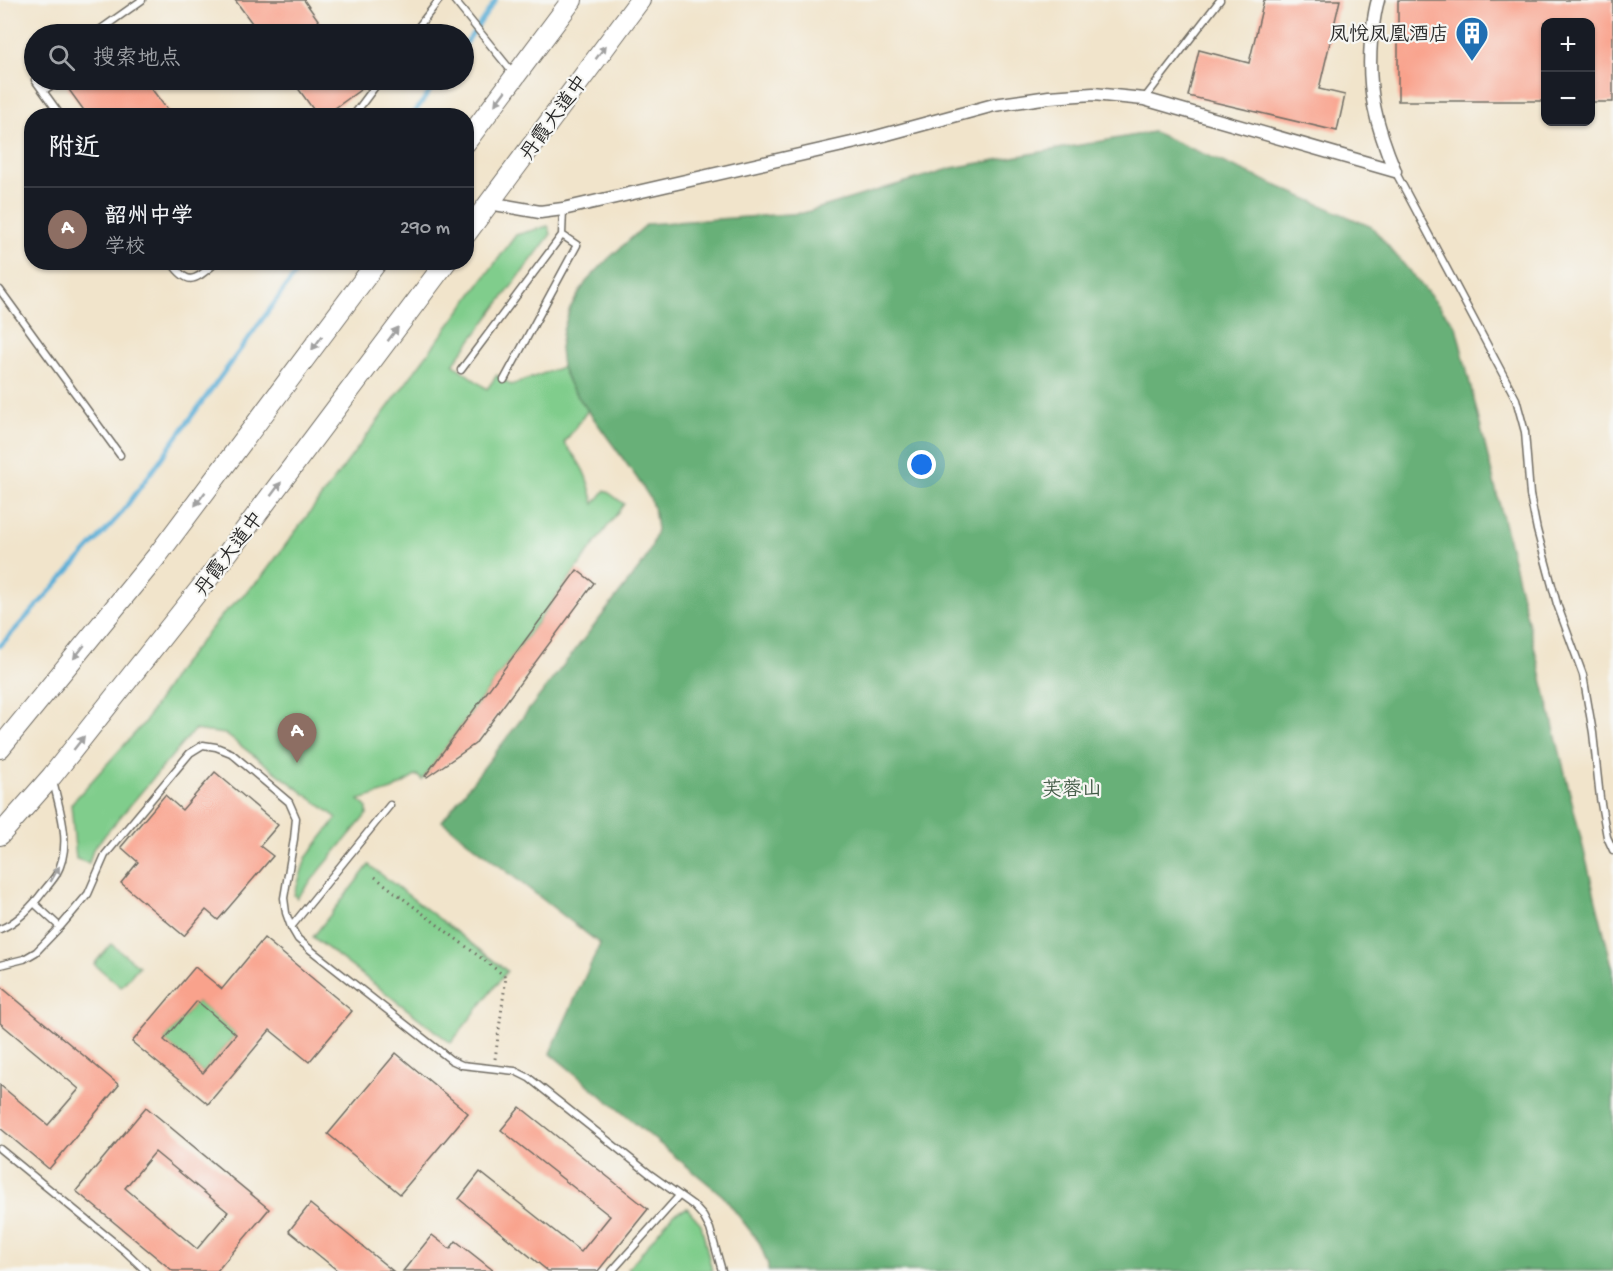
<!DOCTYPE html>
<html lang="zh">
<meta charset="utf-8">
<style>
body{margin:0;font-family:"Gochi Hand","LXGW WenKai TC",sans-serif;background:#20242c;color:#f1f3f6}
.controls{position:absolute;right:18px;top:18px;display:grid;overflow:hidden;border-radius:12px;box-shadow:0 2px 4px #0004}
.controls button{width:54px;height:54px;display:grid;place-items:center;padding:0;border:0;border-bottom:2px solid #363941;background:#171b24;color:#f1f3f6;font:30px sans-serif}
.you{position:absolute;left:922px;top:465px;width:21px;height:21px;margin:-15px;border:4px solid #fff;border-radius:50%;background:#1a73e8;box-shadow:0 0 0 9px #1a73e833}
.badge{display:grid;place-items:center;width:39px;height:39px;border-radius:50%;background:#7c3aed;color:#fff;font-size:20px;font-weight:700}
.pin{position:absolute;translate:-50% -50px;filter:drop-shadow(0 2px 3px #0008)}
.pin::after{content:'';position:absolute;top:32px;width:21px;height:18px;background:inherit;clip-path:polygon(0 0,100% 0,50% 100%)}
.list{margin:0;padding:0;list-style:none}
h2{display:flex;justify-content:space-between;align-items:center;height:78px;margin:0;padding:0 24px;font-size:26px}
h2 small{font-size:20px;font-weight:400;color:#9ea1a6}
.list li{display:grid;grid-template-columns:39px 1fr auto;gap:18px;align-items:center;box-sizing:border-box;height:84px;padding:0 24px;border-top:2px solid #363941}
.list b{display:block;font-size:22px;white-space:nowrap}
.list p{margin:0;font-size:20px;white-space:nowrap;color:#9ea1a6}
.list em{font-size:20px;font-style:normal;color:#9ea1a6}
.icon{flex:none;width:33px;height:33px;fill:none;stroke:currentColor;stroke-width:2;stroke-linecap:round;stroke-linejoin:round}
.map{position:relative;flex:none;width:1613px;height:1271px;overflow:hidden}
.search{position:absolute;background:#171b24;box-shadow:0 2px 4px #0004;left:24px;top:24px;width:450px;height:66px;display:flex;align-items:center;gap:15px;box-sizing:border-box;padding:0 21px;border-radius:33px;color:#9ea1a6;font-size:22px}
.panel{position:absolute;background:#171b24;box-shadow:0 2px 4px #0004;left:24px;top:108px;width:450px;height:162px;border-radius:24px}
.map>svg:first-child{display:block}
.green{fill:#80cd8c;stroke:#567c5c;stroke-width:1.5}
.forest{fill:#68b078;stroke:#4a6e52;stroke-width:1.5}
.lines{fill:none;stroke-linecap:round;stroke-linejoin:round}
.stream{stroke:#5bafd7;stroke-width:4.5}
.building{fill:#f9a28c;fill-rule:evenodd}
.lane-casing{stroke:#706c63;stroke-width:9}
.street-casing{stroke:#706c63;stroke-width:15}
.primary-casing{stroke:#706c63;stroke-width:22}
.path{stroke:#706c63;stroke-width:3;stroke-dasharray:1.5 4.5;stroke-linecap:butt}
.lane{stroke:#fff;stroke-width:6}
.street{stroke:#fff;stroke-width:12}
.primary{stroke:#fff;stroke-width:20}
.oneway{fill:#a0a0a0}
.labels{text-anchor:middle;stroke-width:4.5;stroke-linejoin:round;paint-order:stroke}
.poi-label{font-size:20px;fill:#2b2b2b;stroke:#f6f6f2;text-anchor:end}
.street-label{font-size:20px;fill:#2b2b2b;stroke:#f6f6f2}
.park-label{font-size:20px;fill:#445c48;stroke:#f6f6f2}
</style>
<div class="map">
<svg width="1613" height="1271" viewBox="0 0 1613 1271">
<rect width="100%" height="100%" fill="#f6f6f2"/>
<filter id="ink" filterUnits="userSpaceOnUse"><feTurbulence type="fractalNoise" baseFrequency=".0167" numOctaves="2"/><feDisplacementMap in="SourceGraphic" scale="12" xChannelSelector="R" yChannelSelector="G"/><feConvolveMatrix kernelMatrix="1 2 1 2 8 2 1 2 1" color-interpolation-filters="sRGB"/></filter>
<filter id="wash" filterUnits="userSpaceOnUse"><feTurbulence type="fractalNoise" baseFrequency=".008" numOctaves="4" result="noise"/><feDisplacementMap in="SourceGraphic" scale="24" xChannelSelector="R" yChannelSelector="G"/><feGaussianBlur stdDeviation="1.35" result="paint"/><feColorMatrix in="noise" values="0 0 0 0 0 0 0 0 0 0 0 0 0 0 0 0 0 1.4 0 .05"/><feComposite in="paint" operator="in"/></filter>
<g filter="url(#wash)">
<rect width="100%" height="100%" fill="#f1e4cb"/>
<path class="green" d="M548,226L551,234L453,364L487,389L497,375L511,385L562,367L571,387L588,410L564,443C583,465 587,475 594,504L605,490L624,504L422,780L417,775L392,790L359,800L367,808V814L297,898L294,895L306,858L337,818L225,734L194,730L93,849L89,863L76,859L71,804L144,723L178,669L224,613L261,578L516,235Z
M369,865L507,971L451,1043L313,937Z
M111,944L139,966L121,987L94,964Z
M197,1001L236,1034L203,1073L164,1040Z
M687,1208L701,1224L712,1271H631L628,1269L673,1214Z"/>
<path class="forest" d="M1153,132L1372,227L1456,326L1613,970V1271H768V1265L759,1242L723,1196L550,1053L600,944L442,821L643,563L651,548L657,530L655,514L650,498L637,478L571,387L562,367L560,348L563,331L570,308L586,282L608,259L647,224L803,213L952,168Z"/>
<g class="lines">
<path class="stream" d="M464,46L496,0
M412,116L438,80
M0,646L120,515L304,262"/>
</g>
<g id="blocks">
<path class="building" d="M235,0H304L328,34H260Z
M1264,0H1340L1319,89L1345,95L1337,131L1188,96L1199,50L1249,63Z
M1398,0H1613V102H1590V22H1545V101H1398Z
M77,80H145L172,116H88L67,87Z
M292,80H374L324,116H318Z
M577,570L594,583L475,744L427,777L425,776Z
M215,772L278,825L260,846L273,856L218,920L206,910L184,936L121,883L138,862L121,847L165,795L182,810Z
M264,938L352,1011L309,1062L270,1030L208,1104L132,1042L195,967L222,989ZM197,1001L236,1034L203,1073L164,1040Z
M0,986L119,1085L49,1169L0,1128V1085L48,1125L79,1089L0,1023Z
M396,1053L468,1113L400,1194L328,1134Z
M146,1107L269,1209L217,1271H173L76,1191ZM155,1152L228,1212L197,1249L125,1188Z
M520,1107L648,1209L598,1271H548L459,1199L480,1172L581,1252L610,1216L501,1130Z
M310,1204L393,1271H338L289,1231Z
M432,1235L450,1249L456,1241L494,1271H403Z"/>
</g>
</g>
<g filter="url(#ink)">
<use href="#blocks" fill-opacity="0" stroke="#706c63" stroke-width="1.5"/>
<g class="lines">
<defs>
<path id="lane" d="M454,0L513,73
M94,34L142,0
M413,34L439,0
M35,80L61,116
M43,91L60,80
M1144,99L1220,0
M353,116L380,80
M1395,171L1516,399L1525,432L1530,495L1537,530L1557,604L1583,675L1593,733L1600,798L1607,837L1613,850
M171,262C190,289 195,279 217,262
M0,290L120,455
M461,370L562,235L563,209
M504,380L577,245L562,235
M34,903L60,927
M291,927L390,805
M0,929C16,923 28,910 39,897C44,890 51,883 56,875C73,845 60,812 53,781
M0,965L24,959L36,952L60,927L88,894L105,855L190,753L203,745L216,747L231,753L289,802L296,818L294,839L284,898L286,913L291,927L298,939L312,951L451,1060L462,1065L515,1071L529,1078L651,1175L693,1205L703,1216L710,1229L722,1271
M0,1149L125,1251L146,1271
M612,1271L679,1196"/>
<path id="street" d="M1378,0C1374,13 1373,27 1371,41C1367,90 1376,126 1395,171
M489,203L540,212L563,209L865,140L994,105L1049,97L1093,94L1144,99L1395,171"/>
<path id="primary" d="M466,142L572,0
M466,234L640,0
M0,748L157,556L377,262
M0,835L52,776L218,566L446,262"/>
</defs>
<use href="#lane" class="lane-casing"/>
<use href="#street" class="street-casing"/>
<use href="#primary" class="primary-casing"/>
<path class="path" d="M375,877L506,977L495,1059"/>
<use href="#lane" class="lane"/>
<use href="#street" class="street"/>
<use href="#primary" class="primary"/>
</g>
<defs><path id="oneway-solid" d="M-6-.8H1V-3.2L6.5 0L1 3.2V.8H-6Z" transform="scale(1.5)"/></defs>
<g class="oneway">
<use href="#oneway-solid" transform="translate(601 52) rotate(-53)"/>
<use href="#oneway-solid" transform="translate(500 98) rotate(127)"/>
<use href="#oneway-solid" transform="translate(393 334) rotate(-53)"/>
<use href="#oneway-solid" transform="translate(317 343) rotate(127)"/>
<use href="#oneway-solid" transform="translate(276 489) rotate(-53)"/>
<use href="#oneway-solid" transform="translate(200 499) rotate(127)"/>
<use href="#oneway-solid" transform="translate(79 652) rotate(129)"/>
<use href="#oneway-solid" transform="translate(79 743) rotate(-52)"/>
<use href="#oneway-solid" transform="translate(55 874) rotate(-60)"/>
</g>
</g>
<defs>
<symbol id="building-pin" viewBox="-11 -11 22 30"><path d="M0 17L-7.5 6A9.5 9.5 0 1 1 7.5 6Z" fill="#1f6fb2" stroke="#f6f6f2"/><path d="M-4-6H4V6H1V3H-1V6H-4ZM-2.5-4.3h1.7v1.8h-1.7ZM.8-4.3h1.7v1.8H.8ZM-2.5-1h1.7V.8h-1.7ZM.8-1h1.7V.8H.8Z" fill="#fff"/></symbol>
</defs>
<g fill-rule="evenodd">
<use href="#building-pin" x="1453" y="14" width="38" height="52"/>
</g>
<g class="labels">
<g class="poi-label">
<text x="1449" y="40">凤悦凤凰酒店</text>
</g>
<g class="street-label">
<text transform="translate(553 117) rotate(-54)" y="7">丹霞大道中</text>
<text transform="translate(228 553) rotate(-53)" y="7">丹霞大道中</text>
</g>
<g class="park-label">
<text x="1072" y="795">芙蓉山</text>
</g>
</g>
</svg>
<div class="controls">
<button>+</button>
<button>−</button>
</div>
<div class="you"></div>
<div class="pin badge" style="left:297px;top:763px;background:#8d6e63">A</div>
<div class="search"><svg class="icon" aria-label="search" viewBox="0 0 24 24"><circle cx="10" cy="10" r="6"/><path d="M15 15l6 6"/></svg>搜索地点</div>
<section class="panel">
<h2>附近<small></small></h2>
<ul class="list">
<li><span class="badge" style="background:#8d6e63">A</span><div><b>韶州中学</b><p>学校</p></div><em>290 m</em></li>
</ul>
</section>
</div>
